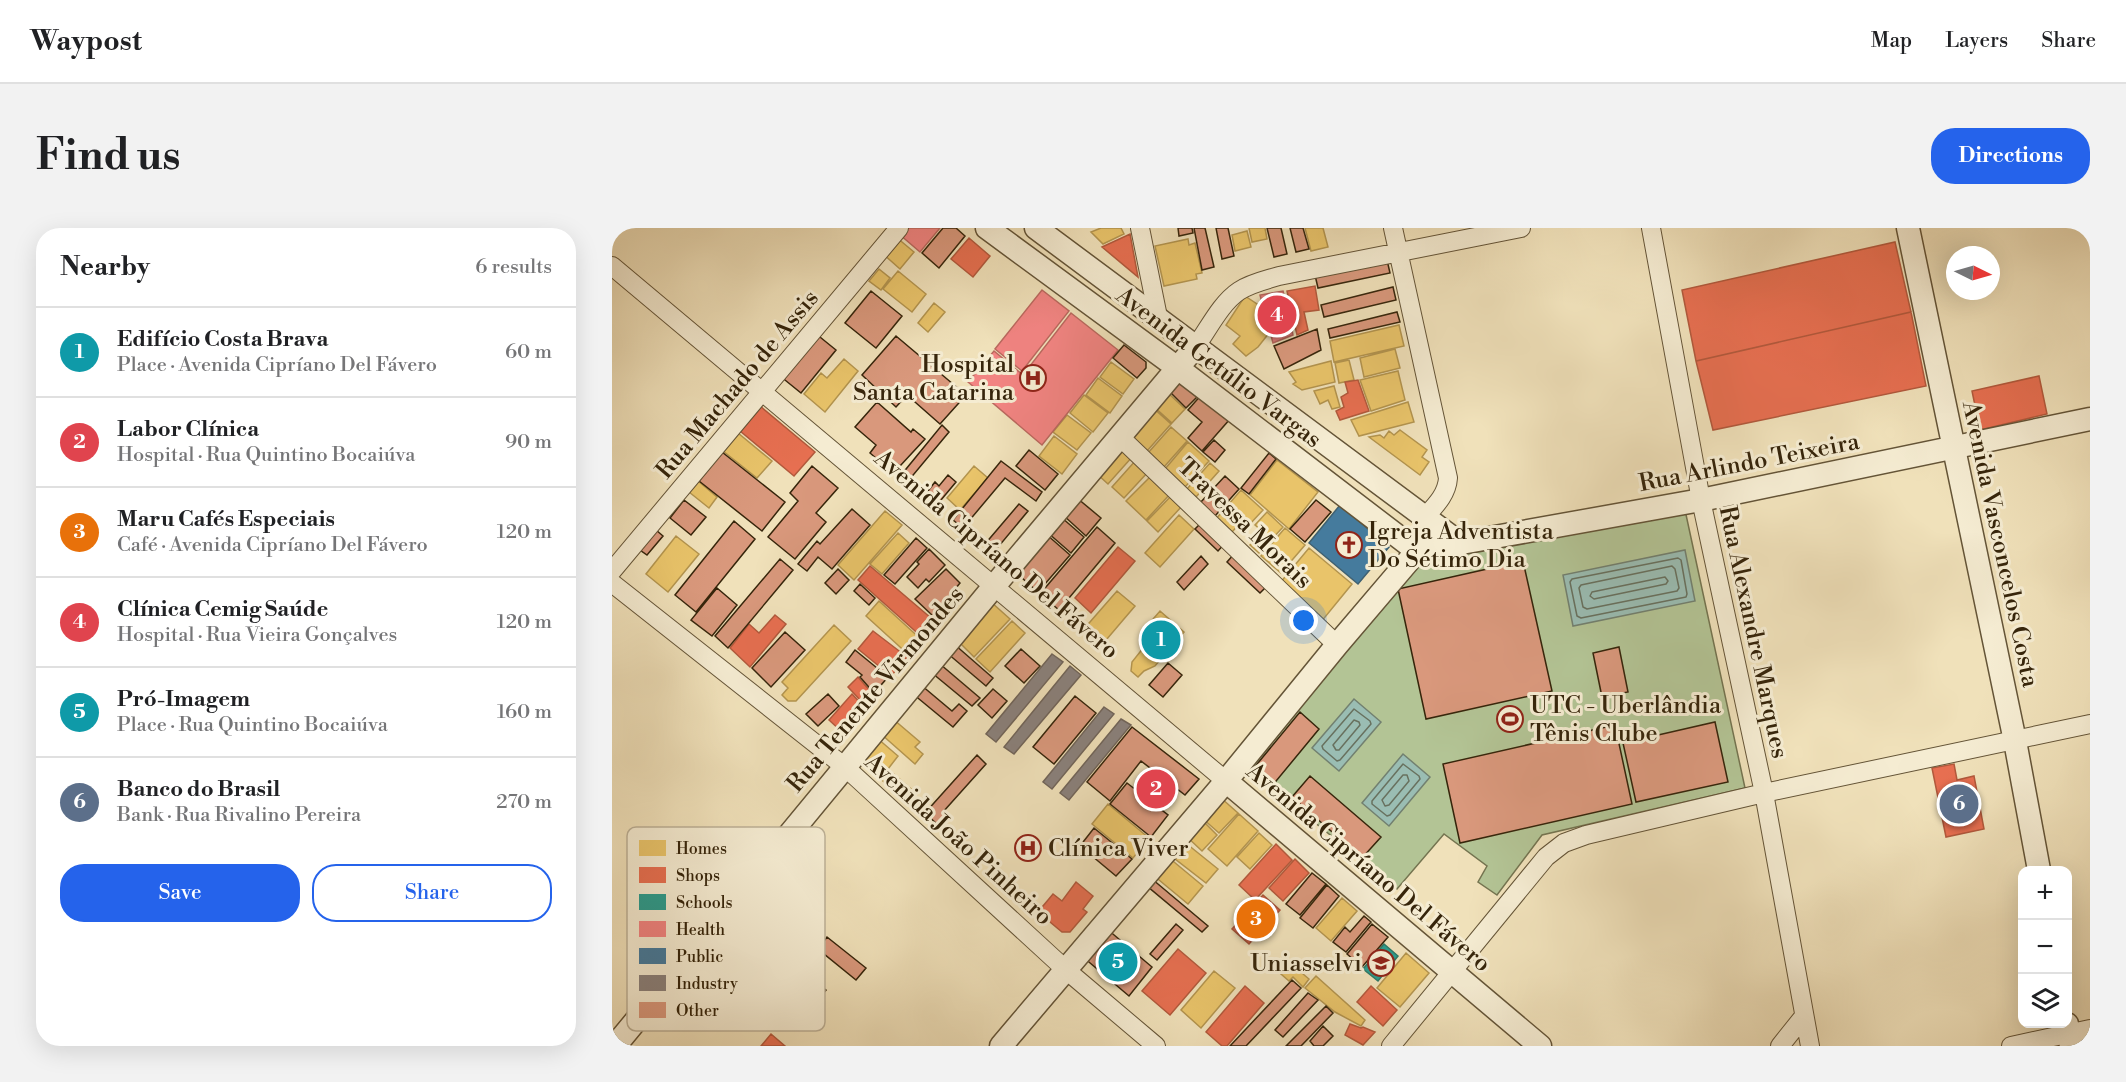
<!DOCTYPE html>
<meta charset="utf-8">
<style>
body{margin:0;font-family:"Libre Bodoni",serif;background:#f2f2f2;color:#202124}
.controls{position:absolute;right:18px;bottom:18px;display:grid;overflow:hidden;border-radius:12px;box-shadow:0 6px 24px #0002}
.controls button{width:54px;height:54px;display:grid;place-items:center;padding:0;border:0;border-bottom:2px solid #e0e0e0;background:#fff;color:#202124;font:30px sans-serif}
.compass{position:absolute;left:1334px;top:18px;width:54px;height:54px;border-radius:50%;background:#fff;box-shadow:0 6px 24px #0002;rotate:95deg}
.you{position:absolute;left:692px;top:393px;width:21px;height:21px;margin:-15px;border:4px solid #fff;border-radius:50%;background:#1a73e8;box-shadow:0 0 0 9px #1a73e833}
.badge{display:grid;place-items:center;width:39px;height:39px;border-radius:50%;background:#2563eb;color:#fff;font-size:20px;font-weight:700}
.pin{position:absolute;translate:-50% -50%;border:3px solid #fff;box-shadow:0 2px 6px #0006}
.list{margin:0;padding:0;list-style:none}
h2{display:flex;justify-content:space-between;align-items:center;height:78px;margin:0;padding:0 24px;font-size:26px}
h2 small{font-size:20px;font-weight:400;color:#757577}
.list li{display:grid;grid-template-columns:39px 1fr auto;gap:18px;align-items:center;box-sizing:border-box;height:90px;padding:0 24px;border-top:2px solid #e0e0e0}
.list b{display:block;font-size:22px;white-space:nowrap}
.list p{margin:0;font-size:20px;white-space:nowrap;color:#757577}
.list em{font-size:20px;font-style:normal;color:#757577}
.actions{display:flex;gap:12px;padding:18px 24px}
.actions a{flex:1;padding:14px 0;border:2px solid #2563eb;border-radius:24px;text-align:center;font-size:21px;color:#2563eb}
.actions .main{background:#2563eb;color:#fff}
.icon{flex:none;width:33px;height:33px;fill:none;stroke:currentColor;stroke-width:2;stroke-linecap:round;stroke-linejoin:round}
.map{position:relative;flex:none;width:1478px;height:818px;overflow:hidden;border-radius:24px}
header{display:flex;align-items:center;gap:36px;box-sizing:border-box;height:84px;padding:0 30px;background:#fff;border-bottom:2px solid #e0e0e0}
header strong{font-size:28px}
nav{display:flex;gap:33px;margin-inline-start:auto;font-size:21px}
.intro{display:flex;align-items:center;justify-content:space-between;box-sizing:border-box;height:144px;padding:0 36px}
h1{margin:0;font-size:42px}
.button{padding:15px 27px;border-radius:24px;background:#2563eb;color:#fff;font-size:21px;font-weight:700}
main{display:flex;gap:36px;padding:0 36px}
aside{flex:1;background:#fff;border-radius:24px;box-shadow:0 6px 24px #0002}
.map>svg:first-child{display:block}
.green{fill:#b3c495;stroke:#747450;stroke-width:1.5}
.water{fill:#9abdb3;stroke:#728070;stroke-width:1.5}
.homes{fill:#e9c46a;stroke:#b3944e;stroke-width:1.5}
.shops{fill:#e76f51;stroke:#b2593c;stroke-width:1.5}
.schools{fill:#2a9d8f;stroke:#2e7967;stroke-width:1.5}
.health{fill:#f28482;stroke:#ba685e;stroke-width:1.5}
.public{fill:#457b9d;stroke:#406171;stroke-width:1.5}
.industry{fill:#8a817c;stroke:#71655a;stroke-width:1.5}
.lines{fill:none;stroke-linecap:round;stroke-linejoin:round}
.shore{stroke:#68715f;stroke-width:1.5}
.building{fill:#d9987c;stroke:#36250b;stroke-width:1.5}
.minor-casing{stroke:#645437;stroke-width:20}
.tertiary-casing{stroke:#645437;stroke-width:25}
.minor{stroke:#f5ecd2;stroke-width:18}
.tertiary{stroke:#f5ecd2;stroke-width:22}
.labels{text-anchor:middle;stroke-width:6;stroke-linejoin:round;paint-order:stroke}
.poi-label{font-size:24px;fill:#36250b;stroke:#f5ecd2;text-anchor:start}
.street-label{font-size:24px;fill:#36250b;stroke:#f5ecd2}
.key{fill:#f5ecd2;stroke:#bcb096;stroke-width:1.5}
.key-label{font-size:16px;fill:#36250b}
</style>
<header>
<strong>Waypost</strong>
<nav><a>Map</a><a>Layers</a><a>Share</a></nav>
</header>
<div class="intro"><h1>Find us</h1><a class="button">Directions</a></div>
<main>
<aside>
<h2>Nearby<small>6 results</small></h2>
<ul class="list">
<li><span class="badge" style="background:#0f9aa8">1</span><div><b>Edifício Costa Brava</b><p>Place · Avenida Cipríano Del Fávero</p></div><em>60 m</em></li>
<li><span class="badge" style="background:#e0444e">2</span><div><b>Labor Clínica</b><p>Hospital · Rua Quintino Bocaiúva</p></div><em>90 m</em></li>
<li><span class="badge" style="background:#e8710a">3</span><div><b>Maru Cafés Especiais</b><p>Café · Avenida Cipríano Del Fávero</p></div><em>120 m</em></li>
<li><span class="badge" style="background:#e0444e">4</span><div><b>Clínica Cemig Saúde</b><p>Hospital · Rua Vieira Gonçalves</p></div><em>120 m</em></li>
<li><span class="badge" style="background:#0f9aa8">5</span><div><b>Pró-Imagem</b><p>Place · Rua Quintino Bocaiúva</p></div><em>160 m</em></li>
<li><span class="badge" style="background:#5c6f8a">6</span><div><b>Banco do Brasil</b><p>Bank · Rua Rivalino Pereira</p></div><em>270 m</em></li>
</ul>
<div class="actions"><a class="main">Save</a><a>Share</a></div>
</aside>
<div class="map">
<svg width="1478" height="818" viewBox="0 0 1478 818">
<rect width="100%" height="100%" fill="#f0e1ba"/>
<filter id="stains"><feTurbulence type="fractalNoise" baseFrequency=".00333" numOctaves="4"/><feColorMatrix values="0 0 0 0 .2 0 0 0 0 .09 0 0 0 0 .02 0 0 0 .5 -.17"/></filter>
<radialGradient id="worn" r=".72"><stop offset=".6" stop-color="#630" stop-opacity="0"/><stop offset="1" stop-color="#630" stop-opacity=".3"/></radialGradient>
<path class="green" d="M1073,282L1133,560L930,607L885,667L866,654L875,638L832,606L785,661L638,542L804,334Z"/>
<path class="water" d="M1073,322L1083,373L961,398L951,347Z
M742,471L769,494L727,543L700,520Z
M791,526L818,549L777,598L750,575Z"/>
<path class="homes" d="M489,0H509L512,6L491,16L479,4Z
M637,0H653L655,11L640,14Z
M693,0H711L716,19L699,23Z
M635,3L639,19L623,23L620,7Z
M284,9L302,24L288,41L270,25Z
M576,11L577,17L583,15L590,45L584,46L585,51L552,58L543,18Z
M267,41L278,50L269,62L257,53Z
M286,43L314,66L300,84L271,61Z
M633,68L648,78L644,83L652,88L646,96L657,105L646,119L634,128L621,116L628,108L614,97Z
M322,75L333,84L316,104L306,95Z
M787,97L792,118L722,134L718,113Z
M783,121L788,140L752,149L748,130Z
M232,131L246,143L213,184L192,166L209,145L215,150Z
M737,132L742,152L727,155L723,135Z
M719,133L723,154L690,162L681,156L684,154L677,144Z
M499,134L522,151L511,166L488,149Z
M786,143L793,172L759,183L748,152Z
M486,150L510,168L498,185L474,167Z
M722,158L728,179L720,181L716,172L708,176L702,163Z
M553,162L573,181L560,195L540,177Z
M472,167L496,185L481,204L458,185Z
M796,174L802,194L747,208L739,192Z
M539,178L559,196L535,223L515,205Z
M455,187L479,205L465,222L441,204Z
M559,199L575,213L552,239L536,225Z
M788,202L815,222L810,229L817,234L808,247L757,209L768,207L772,210L777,203L782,207Z
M126,205L160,233L145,250L111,223Z
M442,208L465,226L450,246L427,228Z
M576,214L597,233L573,259L553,241Z
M509,222L521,228L496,256L484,245Z
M524,232L536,244L512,270L500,259Z
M665,232L706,264L677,301L638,267Z
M598,235L607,243L584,269L575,261Z
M362,238L376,250L348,282L335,270Z
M540,247L559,265L534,292L514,273Z
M86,253L105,269L97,280L77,264Z
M629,262L651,282L637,297L631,292L620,304L604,291Z
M560,267L571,277L546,304L535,293Z
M273,283L290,297L242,352L226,337Z
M655,284L671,299L647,325L638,317L650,303L643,297Z
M567,287L582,301L548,339L533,325Z
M673,300L693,317L669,345L649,328Z
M286,305L297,315L270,346L258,336Z
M64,308L87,326L56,364L34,346Z
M697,320L740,356L709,394L668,355Z
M505,363L523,378L489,418L471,402Z
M267,373L312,414L299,429L254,388Z
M379,374L398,391L362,429L346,413Z
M548,383L572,404L543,438L532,443L526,449L519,443L520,434L532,419L535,398Z
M400,393L413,405L378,444L364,431Z
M222,397L239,413L184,473H176L170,467L176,460L170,454Z
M281,491L308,514L303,519L311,526L303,536L269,506Z
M265,510L286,528L276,541L304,565L296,575L247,532Z
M609,570L626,585L607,605L590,590Z
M496,576L537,610L521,630L480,596Z
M627,586L646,603L615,638L596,621Z
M589,591L605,607L590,623L573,607Z
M647,605L660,617L638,641L625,629Z
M570,612L606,641L594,655L558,627Z
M556,629L591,658L576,676L541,647Z
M730,670L745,683L719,713L704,700Z
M794,725L817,745L788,779L765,760Z
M671,729L697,751L691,759L681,749L677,753L662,740Z
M602,743L623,760L589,800L569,782Z
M704,748L753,792L749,798L723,784L693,760Z"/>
<path class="shops" d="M518,6L526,49L490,19Z
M357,10L378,28L361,49L339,31Z
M1283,14L1299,84L1084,133L1070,62Z
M703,58L707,82L692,84L696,102L685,107L675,63Z
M1299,84L1314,158L1101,202L1084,133Z
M1427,148L1435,186L1368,202L1360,163Z
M746,152L757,183L728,192L724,183L732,179L729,169L736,165L733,154Z
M148,178L203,224L182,248L128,203Z
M506,319L523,333L479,385L463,370Z
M258,338L326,396L312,411L246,352Z
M163,387L174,396L138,439L118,420L137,396L147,405Z
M261,403L295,429L279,448L246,421Z
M246,449L259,464L249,473L236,459Z
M240,466L253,480L230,504L217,492Z
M1342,536L1345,552L1362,548L1372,601L1334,609L1320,540Z
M664,616L680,632L643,672L627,657Z
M683,631L697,645L671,673L657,660Z
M464,654L481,668L471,681L475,684L458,704H450L426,684L441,666L450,673Z
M651,667L668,682L637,716L620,701Z
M566,721L594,745L558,787L530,763Z
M633,758L652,775L615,818H610L594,804Z
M759,758L785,782L771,798L745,774Z
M738,796L749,800L751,799L763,804L751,817L733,807Z
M159,806L173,818H149Z"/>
<path class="schools" d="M772,716L786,728L766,753L751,741Z"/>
<path class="health" d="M292,0H328L308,24L287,6Z
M430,62L457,83L410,143L383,121Z
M671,63L681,107L661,115L648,67Z
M459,85L506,122L430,217L356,154L382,123L411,147Z"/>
<path class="public" d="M728,277L777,319L746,356L697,315Z"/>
<path class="industry" d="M440,426L451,434L384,514L374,506Z
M458,438L469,447L402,526L392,519Z
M492,479L502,486L440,561L431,554Z
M509,491L519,497L457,572L448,565Z"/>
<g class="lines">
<path class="shore" d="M1066,330L1069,332L1075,366L1074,369L969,390L965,388L958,354L960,351Z
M1060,338L1063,341L1067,360L1065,363L975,381L971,379L967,360L969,357Z
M1053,349L1056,353L1054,356L982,371L978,368L980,364Z
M742,481L758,493L759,496L728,532L725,533L711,521L710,518Z
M742,492L747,494L748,497L727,522H724L721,517Z
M791,536L807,548L808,551L778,587L775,588L760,576V573Z
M791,547H795L797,553L777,577L773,578L770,572Z"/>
</g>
<path class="building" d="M331,0H344L353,8L327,40L310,25Z
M566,0H580L581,5L567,8Z
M582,0H593L602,39L590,42Z
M604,0H616L622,28L610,31Z
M655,0H669L675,26L662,29Z
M678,0H691L697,21L684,24Z
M775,32L778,45L706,60L703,47Z
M781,59L784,72L712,89L709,77Z
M259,63L290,88L264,120L233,95Z
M785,84L788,94L718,110L716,101Z
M705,101L709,122L672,141L662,118Z
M203,105L224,122L189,165L168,148Z
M284,108L354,167L328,196L295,167L284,179L250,147Z
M512,117L534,134V140L525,150L501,130Z
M568,147L589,165L574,180L555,161Z
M590,166L618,191L590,223L576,210L590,194L576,182Z
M265,174L299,204L301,201L313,211L288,238L278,230L272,237L258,225L264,217L243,199Z
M330,197L337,204L297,252L290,246Z
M602,212L613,222L603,234L591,224Z
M417,222L446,246L433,262L404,238Z
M110,224L173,274L150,303L87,253Z
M657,225L664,231L637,266L629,260Z
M389,233L430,264L424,273L393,250L351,300L341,292Z
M200,238L226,260L204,285L214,294L183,331L156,309L186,273L178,265Z
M336,247L344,254L324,278L312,268L323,254L327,258Z
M613,248L627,261L603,288L588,275Z
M465,270L489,290L474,308L451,287Z
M72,272L94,289L79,307L58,290Z
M704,272L719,284L693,314L678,301Z
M407,276L416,283L382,324L373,316Z
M240,281L258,297L220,341L206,329L195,343L186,336L205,313L208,316Z
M449,289L472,309L459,325L435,304Z
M122,293L143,311L84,384L63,367Z
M591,293L614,314L606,323L583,301Z
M485,299L503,315L447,382L428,366Z
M44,302L51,308L35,327L28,322Z
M434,306L458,327L426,364L402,343Z
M304,310L315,320L283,356L272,347Z
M317,321L333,337L317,354L314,351L306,360L295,349L307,336L305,334Z
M622,326L656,357L648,365L615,334Z
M589,328L596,336L572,362L565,354Z
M168,331L181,342L116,420L103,408Z
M911,333L940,463L814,491L786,361Z
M226,341L237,352L224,366L213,355Z
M334,341L348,355L321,388L303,371Z
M248,356L263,370L257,377L242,363Z
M105,360L125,377L100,408L79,392Z
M173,404L193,422L159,459L140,440Z
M342,416L381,450L374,458L335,425Z
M1007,419L1016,464L990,469L981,425Z
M409,421L428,438L412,455L393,438Z
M243,422L276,449L262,465L248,449L250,447L234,434Z
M556,435L570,447L551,469L537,457Z
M328,436L368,470L360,478L320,445Z
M309,457L340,483L347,476L355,483L341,499L301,466Z
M381,461L395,473L380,490L366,477Z
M216,466L227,478L206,498L194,486Z
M463,468L484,485L442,536L421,519Z
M688,484L707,501L660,558L641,541Z
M1103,494L1116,554L1024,574L1011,515Z
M1003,497L1020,576L848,615L831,536Z
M520,499L587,551L573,567L529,533L498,573L475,554Z
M365,527L374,536L331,584L335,588L327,598L313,585Z
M698,548L769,609L750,630L680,569Z
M515,555L556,587L539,609L498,576Z
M482,600L520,631L504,648L468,618Z
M700,645L714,656L688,687L674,676Z
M540,651L596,698L590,704L535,658Z
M715,657L727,668L701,700L688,690Z
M752,688L759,694L734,724L721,714L733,699L738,704Z
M564,696L571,702L545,732L538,726Z
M760,696L776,709L750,739L735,726Z
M495,701L540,739L517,768L471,729Z
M215,709L254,740L244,752L206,721Z
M165,722L214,762L197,783L148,743Z
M680,752L689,760L634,818H618Z
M696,765L706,772L671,809L663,802Z
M714,778L721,785L689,818H674Z
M711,798L721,808L711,818H702L698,813Z"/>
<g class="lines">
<defs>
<path id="minor" d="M528,0L546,89
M781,0L836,250C835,266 824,277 813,289
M1039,0L1089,272L1152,565L1198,818
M0,38L614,553
M584,118C597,100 609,75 627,63C639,55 654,52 667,48L909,0
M507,208L725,417
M0,343L287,0
M0,355L233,539L453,741L544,818
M779,818L934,629L952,615L974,607L1152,565L1478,496
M1168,818L1192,788
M1399,818L1478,801"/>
<path id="tertiary" d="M375,0L567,141L805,323
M424,0L849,316
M1296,0L1403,513L1427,642
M805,323L1089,272L1478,191
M614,553L928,818
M1455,796L1459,818
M3,818L383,357L584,118
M389,818L614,553L725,417L805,323"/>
</defs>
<use href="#minor" class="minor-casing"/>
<use href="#tertiary" class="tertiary-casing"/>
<use href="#minor" class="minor"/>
<use href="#tertiary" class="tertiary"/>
</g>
<defs>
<symbol id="hospital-ring" viewBox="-11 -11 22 22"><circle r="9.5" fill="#f5ecd2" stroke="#8f2418" stroke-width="1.5"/><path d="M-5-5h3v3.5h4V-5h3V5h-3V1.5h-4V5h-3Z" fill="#8f2418"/></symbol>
<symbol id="church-ring" viewBox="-11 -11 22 22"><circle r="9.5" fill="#f5ecd2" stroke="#8f2418" stroke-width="1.5"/><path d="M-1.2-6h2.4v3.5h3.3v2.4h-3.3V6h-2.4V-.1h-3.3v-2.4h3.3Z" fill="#8f2418"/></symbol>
<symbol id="stadium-ring" viewBox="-11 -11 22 22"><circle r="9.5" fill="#f5ecd2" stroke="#8f2418" stroke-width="1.5"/><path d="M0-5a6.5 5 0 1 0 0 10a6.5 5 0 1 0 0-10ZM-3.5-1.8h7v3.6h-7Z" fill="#8f2418"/></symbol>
<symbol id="university-ring" viewBox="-11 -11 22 22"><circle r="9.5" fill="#f5ecd2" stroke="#8f2418" stroke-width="1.5"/><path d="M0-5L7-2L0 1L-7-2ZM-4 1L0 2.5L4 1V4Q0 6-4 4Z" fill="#8f2418"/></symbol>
</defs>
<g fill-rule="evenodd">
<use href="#hospital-ring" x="406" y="135" width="30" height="30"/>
<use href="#church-ring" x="722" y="302" width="30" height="30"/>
<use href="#stadium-ring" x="883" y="476" width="30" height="30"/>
<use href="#hospital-ring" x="401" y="605" width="30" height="30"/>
<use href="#university-ring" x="754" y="720" width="30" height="30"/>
</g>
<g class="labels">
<g class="poi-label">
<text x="402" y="144" text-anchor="end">Hospital<tspan x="402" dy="28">Santa Catarina</tspan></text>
<text x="756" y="311">Igreja Adventista<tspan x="756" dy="28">Do Sétimo Dia</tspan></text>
<text x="918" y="485">UTC - Uberlândia<tspan x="918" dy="28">Tênis Clube</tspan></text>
<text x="436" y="628">Clínica Viver</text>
<text x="750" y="743" text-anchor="end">Uniasselvi</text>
</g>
<g class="street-label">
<text transform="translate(607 139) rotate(37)" y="8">Avenida Getúlio Vargas</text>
<text transform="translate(125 156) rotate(-50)" y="8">Rua Machado de Assis</text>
<text transform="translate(1137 234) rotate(-11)" y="8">Rua Arlindo Teixeira</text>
<text transform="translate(633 295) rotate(44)" y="8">Travessa Morais</text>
<text transform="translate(1389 316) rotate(78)" y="8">Avenida Vasconcelos Costa</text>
<text transform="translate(385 326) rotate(40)" y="8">Avenida Cipríano Del Fávero</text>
<text transform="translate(1142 404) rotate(78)" y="8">Rua Alexandre Marques</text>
<text transform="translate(263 461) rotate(-50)" y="8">Rua Tenente Virmondes</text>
<text transform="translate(347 611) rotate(42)" y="8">Avenida João Pinheiro</text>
<text transform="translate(757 639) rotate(40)" y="8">Avenida Cipríano Del Fávero</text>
</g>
</g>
<rect x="15" y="599" width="198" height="204" rx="9" class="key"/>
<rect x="27" y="612" width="27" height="16" fill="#e9c46a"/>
<rect x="27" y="639" width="27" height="16" fill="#e76f51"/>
<rect x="27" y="666" width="27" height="16" fill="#2a9d8f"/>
<rect x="27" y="693" width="27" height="16" fill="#f28482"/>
<rect x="27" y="720" width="27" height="16" fill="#457b9d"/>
<rect x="27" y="747" width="27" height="16" fill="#8a817c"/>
<rect x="27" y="774" width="27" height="16" fill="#d9987c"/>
<g class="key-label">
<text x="64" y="626">Homes</text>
<text x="64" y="653">Shops</text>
<text x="64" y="680">Schools</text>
<text x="64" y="707">Health</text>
<text x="64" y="734">Public</text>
<text x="64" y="761">Industry</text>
<text x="64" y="788">Other</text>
</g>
<rect width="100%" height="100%" filter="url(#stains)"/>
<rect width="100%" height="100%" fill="url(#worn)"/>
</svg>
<div class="controls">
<button>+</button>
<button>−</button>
<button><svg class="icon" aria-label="layers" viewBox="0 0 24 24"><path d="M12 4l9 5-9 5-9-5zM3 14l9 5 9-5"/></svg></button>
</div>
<svg class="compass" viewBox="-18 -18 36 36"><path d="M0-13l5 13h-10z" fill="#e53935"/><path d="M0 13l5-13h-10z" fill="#757577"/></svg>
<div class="you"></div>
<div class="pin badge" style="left:549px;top:412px;background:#0f9aa8">1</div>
<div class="pin badge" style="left:544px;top:561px;background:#e0444e">2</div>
<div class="pin badge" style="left:644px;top:691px;background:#e8710a">3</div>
<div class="pin badge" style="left:665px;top:87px;background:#e0444e">4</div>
<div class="pin badge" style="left:506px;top:734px;background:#0f9aa8">5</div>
<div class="pin badge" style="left:1347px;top:576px;background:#5c6f8a">6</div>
</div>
</main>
